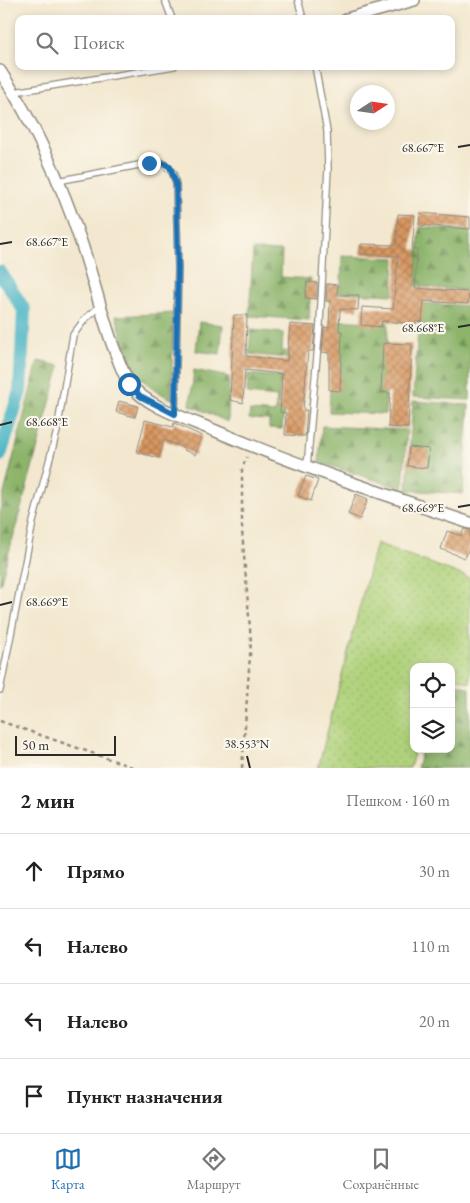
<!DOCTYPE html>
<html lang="ru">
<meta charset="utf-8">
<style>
body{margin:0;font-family:"EB Garamond",serif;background:#f6f6f6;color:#222}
.controls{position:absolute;right:15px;bottom:15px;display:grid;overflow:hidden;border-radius:10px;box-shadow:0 2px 8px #0003}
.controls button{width:45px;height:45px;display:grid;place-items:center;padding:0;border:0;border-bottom:1px solid #e0e0e0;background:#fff;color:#222;font:25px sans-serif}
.compass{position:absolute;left:350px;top:85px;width:45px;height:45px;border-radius:50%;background:#fff;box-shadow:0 2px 8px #0003;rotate:78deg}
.scale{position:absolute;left:15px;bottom:12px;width:101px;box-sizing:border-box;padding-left:5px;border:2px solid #2b2b2b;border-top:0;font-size:14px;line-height:18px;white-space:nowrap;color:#2b2b2b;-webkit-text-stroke:4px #fbf7ec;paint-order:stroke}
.stop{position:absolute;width:15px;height:15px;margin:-11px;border:4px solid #1f6fb2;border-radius:50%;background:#fff}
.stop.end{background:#1f6fb2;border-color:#fff;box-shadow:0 1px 5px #0008}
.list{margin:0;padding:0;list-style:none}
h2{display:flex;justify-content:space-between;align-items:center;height:65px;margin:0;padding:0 20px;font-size:21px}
h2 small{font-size:16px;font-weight:400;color:#767676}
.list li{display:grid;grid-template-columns:32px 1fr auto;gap:15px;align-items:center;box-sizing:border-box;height:75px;padding:0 20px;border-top:1px solid #e0e0e0}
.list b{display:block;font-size:19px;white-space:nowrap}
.list em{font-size:16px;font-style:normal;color:#767676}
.icon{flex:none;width:28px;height:28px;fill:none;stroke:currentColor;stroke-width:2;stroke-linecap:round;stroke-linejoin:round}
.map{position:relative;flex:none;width:470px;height:768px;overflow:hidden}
.search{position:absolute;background:#fff;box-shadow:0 2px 8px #0003;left:15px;right:15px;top:15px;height:55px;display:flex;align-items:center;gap:12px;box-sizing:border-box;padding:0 18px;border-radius:10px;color:#767676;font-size:19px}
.sheet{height:365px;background:#fff}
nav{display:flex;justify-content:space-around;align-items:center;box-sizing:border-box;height:70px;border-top:1px solid #e0e0e0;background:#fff;font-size:14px;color:#767676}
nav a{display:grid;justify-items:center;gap:2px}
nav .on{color:#1f6fb2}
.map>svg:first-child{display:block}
.grass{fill:url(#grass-dots);stroke:#6e7e53}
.forest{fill:url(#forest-firs);stroke:#5c704b}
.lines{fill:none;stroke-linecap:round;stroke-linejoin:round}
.canal{stroke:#47b4c4;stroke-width:14}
.building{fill:url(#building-cross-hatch)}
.lane-casing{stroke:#8f8a7d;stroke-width:8}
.street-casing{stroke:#8f8a7d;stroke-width:14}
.path{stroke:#8f8a7d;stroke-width:2.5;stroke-dasharray:4 4;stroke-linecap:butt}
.lane{stroke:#fff;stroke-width:5.5}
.street{stroke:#fff;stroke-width:11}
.route{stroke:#1f6fb2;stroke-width:6}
.ticks{fill:none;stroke:#2b2b2b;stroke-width:2}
.ticks-label{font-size:12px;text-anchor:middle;fill:#2b2b2b;stroke:#fbf7ec;stroke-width:4.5;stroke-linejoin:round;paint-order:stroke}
</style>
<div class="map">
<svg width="470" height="768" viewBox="0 0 470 768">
<defs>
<pattern id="grass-dots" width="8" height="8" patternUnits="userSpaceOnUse" patternTransform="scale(1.25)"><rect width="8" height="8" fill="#b0d27b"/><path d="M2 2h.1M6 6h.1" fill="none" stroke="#98b46a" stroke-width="1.8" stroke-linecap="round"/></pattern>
<pattern id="forest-firs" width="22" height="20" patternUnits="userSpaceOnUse" patternTransform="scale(1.25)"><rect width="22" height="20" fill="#8cb46b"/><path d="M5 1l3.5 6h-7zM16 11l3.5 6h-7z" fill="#739358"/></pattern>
<pattern id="building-cross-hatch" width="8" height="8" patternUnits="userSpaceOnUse" patternTransform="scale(1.25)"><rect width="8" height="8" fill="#d89660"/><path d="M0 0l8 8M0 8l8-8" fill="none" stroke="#af7b4f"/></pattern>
</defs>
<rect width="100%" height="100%" fill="#fbf7ec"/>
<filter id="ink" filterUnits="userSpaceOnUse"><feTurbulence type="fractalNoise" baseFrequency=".02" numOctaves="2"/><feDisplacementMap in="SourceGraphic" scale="10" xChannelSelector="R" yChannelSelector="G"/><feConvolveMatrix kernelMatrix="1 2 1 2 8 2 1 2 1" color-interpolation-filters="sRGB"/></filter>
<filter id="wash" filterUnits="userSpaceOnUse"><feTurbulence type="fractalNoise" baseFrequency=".0096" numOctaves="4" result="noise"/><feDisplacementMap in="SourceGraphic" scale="20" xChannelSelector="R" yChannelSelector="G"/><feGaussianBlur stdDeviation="1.12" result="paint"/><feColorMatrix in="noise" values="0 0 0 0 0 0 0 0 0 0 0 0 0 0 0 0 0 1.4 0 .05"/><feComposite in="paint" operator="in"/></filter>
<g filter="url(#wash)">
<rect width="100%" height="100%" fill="#f3e8cf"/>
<path class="grass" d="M376,543L470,578V683L451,676V667H414L415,749L410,768H318Z"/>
<path class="forest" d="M420,227L470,231V291L415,286Z
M253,250L282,251L281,277L311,279L309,320L249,316Z
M342,256L395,258L393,295L332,292V286H341Z
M420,303L470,306V400L413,397Z
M174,313L171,399C127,376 130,360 116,316Z
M333,320L388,323L385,414L329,412Z
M199,322L223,325L220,354L196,351Z
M251,330L283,333L282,351L308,353L288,383H280L278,409L284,410L282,429L269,428V420L249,419L250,411L275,413L277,397L247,394L248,374L286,377L287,358L249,354Z
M38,361L60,366L0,585V509Z
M194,370L229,377L228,422L190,405Z
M413,401L469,405L463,494L407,490Z
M322,426L407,430L403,489L319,462Z
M451,682L470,688V768H417L422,749H451Z"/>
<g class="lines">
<path class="canal" d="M0,272L24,310L20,391L0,455"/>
</g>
<g id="blocks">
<path class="building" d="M420,213L470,217V229L419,225Z
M398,214L415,215L412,249L417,250L415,288L469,292L468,304L424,301L422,322L416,321V324L382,321L381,327L361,325L362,307L393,309L398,256L361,254V244L396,245Z
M307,282L317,283V299L305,298Z
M327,284L338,285L337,295H359L358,310L340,309L339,331H342L340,391L329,390V353L322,352L324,327L329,328L330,301H326Z
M234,315H247L246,356L287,361L290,324L315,326L313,351H308L303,410H307L305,436L285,435L286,413L280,412L282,374L245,370L243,403L230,400Z
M383,343L412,344L408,428L388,427L390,393L381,392Z
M119,401L138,406L135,417L116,412Z
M145,420L173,427L174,423L202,436L195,455L184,450V448L164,440L159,458L137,452Z
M409,447L429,449L427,468L407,466Z
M306,476L318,480L311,501L298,496Z
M356,494L368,499L360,519L348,514Z
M464,529L470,530V546L465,558L441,549L447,531L461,536Z"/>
</g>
</g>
<g filter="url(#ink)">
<use href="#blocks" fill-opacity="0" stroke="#8f8a7d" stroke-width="1"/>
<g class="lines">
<defs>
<path id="lane" d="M165,0L172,19
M298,0L303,19
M14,92L174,66
M58,181L149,163H163L173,173L176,184L178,268L175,414
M307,467L320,323L328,169L327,131L315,66
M0,690L33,522L57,431L73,335L85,319L99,307"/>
<path id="street" d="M347,19L414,0
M0,71C35,124 62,185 82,245C93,278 101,312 113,346C118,358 122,373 130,384C145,406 187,419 211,429C296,465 383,494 470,523"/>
</defs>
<use href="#lane" class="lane-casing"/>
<use href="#street" class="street-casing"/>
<path class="path" d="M0,721L135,768
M242,768L251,641L242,531V468L247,457"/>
<use href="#lane" class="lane"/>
<use href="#street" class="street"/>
</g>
</g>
<g class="lines" filter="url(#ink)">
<path class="route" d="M129,384L140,396L175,414L178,268L176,184L170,167L163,163H149"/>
</g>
<path class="ticks" d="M458,147L470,145M0,244L12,242M458,327L470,325M0,425L12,422M458,507L470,505M0,605L12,602M247,756L250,768"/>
<g class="ticks-label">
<text x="423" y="152">68.667°E</text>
<text x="47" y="246">68.667°E</text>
<text x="423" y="332">68.668°E</text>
<text x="47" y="426">68.668°E</text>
<text x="423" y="512">68.669°E</text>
<text x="47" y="606">68.669°E</text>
<text x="247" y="748">38.553°N</text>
</g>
</svg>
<div class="controls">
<button><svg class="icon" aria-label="locate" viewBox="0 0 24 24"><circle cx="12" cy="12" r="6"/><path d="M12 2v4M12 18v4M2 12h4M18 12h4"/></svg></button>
<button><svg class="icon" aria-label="layers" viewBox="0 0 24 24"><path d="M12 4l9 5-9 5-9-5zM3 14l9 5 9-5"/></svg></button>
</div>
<svg class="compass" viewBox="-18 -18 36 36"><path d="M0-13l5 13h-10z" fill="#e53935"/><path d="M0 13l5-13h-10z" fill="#767676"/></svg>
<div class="scale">50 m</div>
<div class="stop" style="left:129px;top:384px"></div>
<div class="stop end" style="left:149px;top:163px"></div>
<div class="search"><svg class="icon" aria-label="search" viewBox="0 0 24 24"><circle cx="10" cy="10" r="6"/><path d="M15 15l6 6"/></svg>Поиск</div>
</div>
<section class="sheet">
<h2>2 мин<small>Пешком · 160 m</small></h2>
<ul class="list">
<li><svg class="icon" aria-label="ahead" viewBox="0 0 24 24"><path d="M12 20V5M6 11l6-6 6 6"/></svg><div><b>Прямо</b></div><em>30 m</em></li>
<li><svg class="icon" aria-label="left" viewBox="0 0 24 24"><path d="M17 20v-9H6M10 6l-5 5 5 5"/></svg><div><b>Налево</b></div><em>110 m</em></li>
<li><svg class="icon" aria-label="left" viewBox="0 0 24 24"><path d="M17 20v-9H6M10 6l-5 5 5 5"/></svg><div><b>Налево</b></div><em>20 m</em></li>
<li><svg class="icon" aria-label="arrive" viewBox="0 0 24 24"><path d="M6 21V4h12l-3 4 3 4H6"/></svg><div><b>Пункт назначения</b></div></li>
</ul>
</section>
<nav>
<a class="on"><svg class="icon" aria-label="map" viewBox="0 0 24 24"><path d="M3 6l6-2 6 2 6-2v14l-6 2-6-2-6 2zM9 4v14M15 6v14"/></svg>Карта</a>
<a><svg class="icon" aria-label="directions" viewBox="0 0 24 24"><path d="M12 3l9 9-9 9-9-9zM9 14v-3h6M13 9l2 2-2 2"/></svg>Маршрут</a>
<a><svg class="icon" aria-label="saved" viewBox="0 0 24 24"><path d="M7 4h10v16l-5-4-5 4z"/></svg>Сохранённые</a>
</nav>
